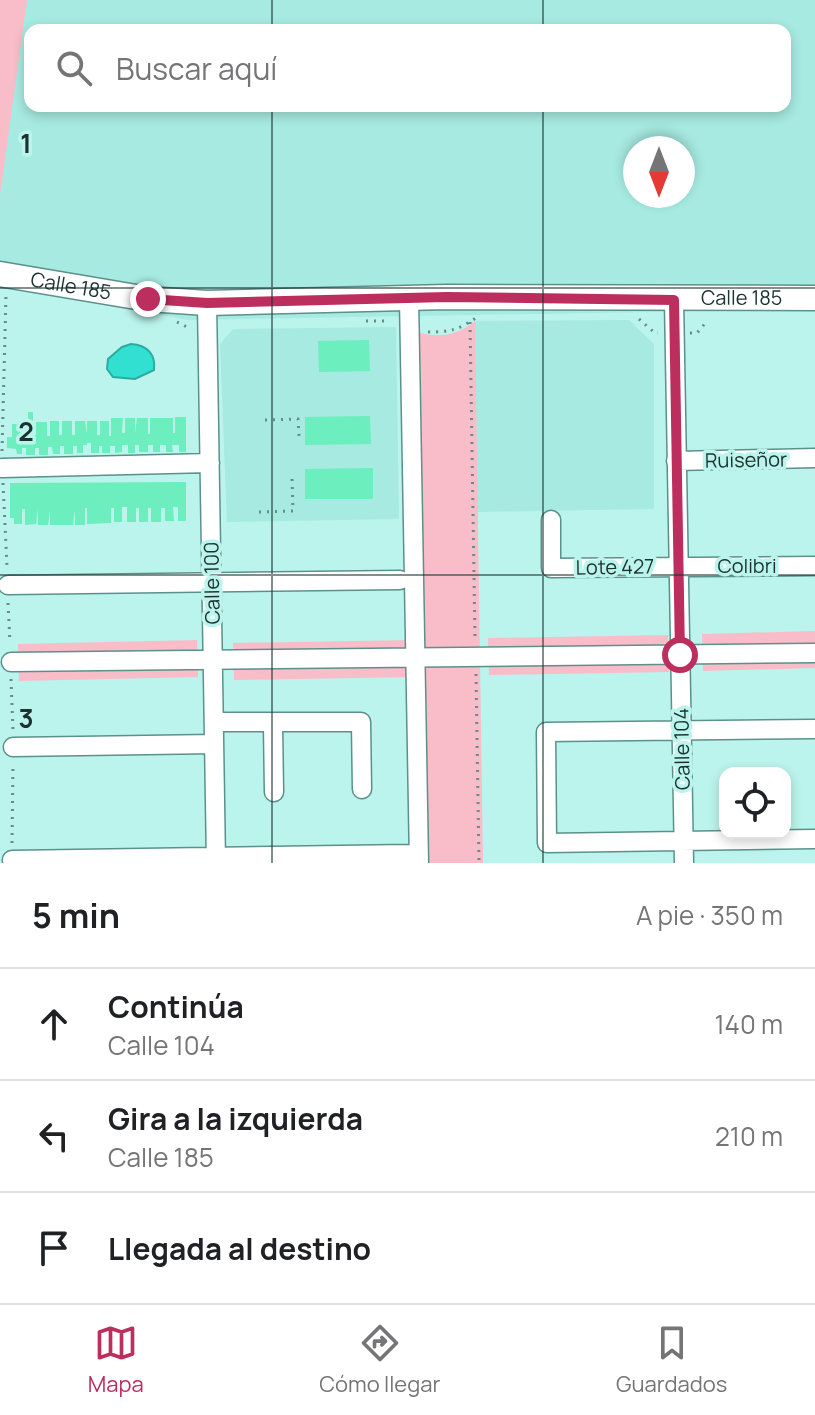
<!DOCTYPE html>
<html lang="es">
<meta charset="utf-8">
<style>
body{margin:0;font-family:Manrope,sans-serif;background:#f2f2f2;color:#202124}
.controls{position:absolute;right:24px;bottom:24px;display:grid;overflow:hidden;border-radius:16px;box-shadow:0 4px 12px #0003}
.controls button{width:72px;height:72px;display:grid;place-items:center;padding:0;border:0;border-bottom:2px solid #e0e0e0;background:#fff;color:#202124;font:40px sans-serif}
.compass{position:absolute;left:623px;top:136px;width:72px;height:72px;border-radius:50%;background:#fff;box-shadow:0 4px 12px #0003;rotate:180deg}
.stop{position:absolute;width:24px;height:24px;margin:-18px;border:6px solid #bc2e5e;border-radius:50%;background:#fff}
.stop.end{background:#bc2e5e;border-color:#fff;box-shadow:0 2px 8px #0008}
.list{margin:0;padding:0;list-style:none}
h2{display:flex;justify-content:space-between;align-items:center;height:104px;margin:0;padding:0 32px;font-size:34px}
h2 small{font-size:26px;font-weight:400;color:#757577}
.list li{display:grid;grid-template-columns:52px 1fr auto;gap:24px;align-items:center;box-sizing:border-box;height:112px;padding:0 32px;border-top:2px solid #e0e0e0}
.list b{display:block;font-size:30px;white-space:nowrap}
.list p{margin:0;font-size:26px;white-space:nowrap;color:#757577}
.list em{font-size:26px;font-style:normal;color:#757577}
.icon{flex:none;width:44px;height:44px;fill:none;stroke:currentColor;stroke-width:2;stroke-linecap:round;stroke-linejoin:round}
.map{position:relative;flex:none;width:815px;height:863px;overflow:hidden}
.search{position:absolute;background:#fff;box-shadow:0 4px 12px #0003;left:24px;right:24px;top:24px;height:88px;display:flex;align-items:center;gap:20px;box-sizing:border-box;padding:0 28px;border-radius:16px;color:#757577;font-size:30px}
.sheet{height:440px;background:#fff}
nav{display:flex;justify-content:space-around;align-items:center;box-sizing:border-box;height:112px;border-top:2px solid #e0e0e0;background:#fff;font-size:22px;color:#757577}
nav a{display:grid;justify-items:center;gap:4px}
nav .on{color:#bc2e5e}
.map>svg:first-child{display:block}
.built{fill:#a6eae1;fill-rule:evenodd}
.green{fill:#f8bdc8}
.water{fill:#31e0d1;stroke:#2aaca0;stroke-width:2}
.building{fill:#6ceebe}
.lines{fill:none;stroke-linecap:round;stroke-linejoin:round}
.street-casing{stroke:#5a918a;stroke-width:21}
.secondary-casing{stroke:#5a918a;stroke-width:27}
.path{stroke:#668d88;stroke-width:3;stroke-dasharray:2 6;stroke-linecap:butt}
.street{stroke:#fff;stroke-width:18}
.secondary{stroke:#fff;stroke-width:24}
.route{stroke:#bc2e5e;stroke-width:10}
.grid{fill:none;stroke:#1b322f;stroke-width:2;stroke-opacity:0.55}
.labels{text-anchor:middle;stroke-width:7;stroke-linejoin:round;paint-order:stroke}
.street-label{font-size:20px;fill:#1b322f;stroke:#bbf4ec}
.grid-label{font-size:26px;text-anchor:middle;font-weight:bold;fill:#1b322f;stroke:#bbf4ec;stroke-width:7;stroke-linejoin:round;paint-order:stroke}
</style>
<div class="map">
<svg width="815" height="863" viewBox="0 0 815 863">
<rect width="100%" height="100%" fill="#bbf4ec"/>
<path class="built" d="M0,0H815V309L188,320L0,284ZM30,30H785V106H30ZM635,148H683V196H635Z
M629,320L654,344V509L476,512L475,321Z
M396,327L399,519L227,522L220,344L233,329Z"/>
<path class="green" d="M0,0H27L0,195Z
M475,321L483,863H425L415,331C437,339 457,336 475,321Z
M815,631V668L703,671L702,634Z
M668,635L669,672L489,675L488,638Z
M197,640L198,677L19,681L18,644Z
M413,640L414,677L234,680L233,643Z"/>
<path class="water" d="M131,344C147,345 156,354 154,370L135,379L113,377L107,369L108,359L122,347Z"/>
<path class="building" d="M369,340L370,371L319,372L318,341Z
M28,412H33V435H36V422H47V436H50V421H59V435H62V421H72V435H75V421H85L87,434V421H97V435H100V421H109V436H111V418H123L122,433H125V418H135V433L137,418H148V434H150V418H173V433H175V417H186V452H179V445H172L173,452H166V445H160V452H153V445H148V452H139V445H135V453H128V445H122V452L115,453V446H110V453H102V446H99V453H91V443H87V445H83V453H77V446H73V454H64V446H60V454H53L52,447H48V455H39V448H35V455H26V448H22V454H17L16,449L7,448V437H12V424H18V429H22V438H25L24,421H28Z
M370,416L371,444L305,445V417Z
M373,468V499H305V469Z
M186,482V521H178V507H173L174,521H165V508H161V522H151V508H148V522H139V508H136V522H127V507H122V522H114V508H111V523L87,524V508H85V525H75V510L73,525H50V510L48,525H38V509L36,524L25,525V509H22V524H14V518H10V483Z"/>
<g class="lines">
<defs>
<path id="street" d="M409,298L419,863
M674,300L684,863
M207,303L216,863
M676,461L815,458
M2,468L210,463
M551,520V568L815,566
M8,585L400,580
M11,662L815,653
M214,722H361L362,789
M273,724L274,792
M815,729L546,732L547,843L815,839
M13,747L214,744
M12,860L410,854"/>
<g id="secondary">
<path id="s1" d="M0,274L148,299L207,303L447,297L815,298"/>
</g>
</defs>
<use href="#street" class="street-casing"/>
<use href="#secondary" class="secondary-casing"/>
<path class="path" d="M639,319L655,333H658
M366,321H390
M177,322L187,327L189,331
M470,322L475,639
M428,332C451,332 457,330 476,318
M690,333H697L708,320
M265,420L298,419L299,436
M2,451L6,295
M3,483L7,567
M259,512L293,511L292,477
M8,603L10,643
M476,674L479,863
M11,679L13,731
M12,843L13,763"/>
<use href="#street" class="street"/>
<use href="#secondary" class="secondary"/>
</g>
<g class="lines">
<path class="route" d="M148,299L207,303L447,297L674,300L680,655"/>
</g>
<path class="grid" d="M272,0V30M543,0V30M272,106V863M543,106V863M0,288H815M0,575H815"/>
<g class="labels">
<g class="street-label">
<text dy="7" stroke="none"><textPath href="#s1" startOffset="72">Calle 185</textPath></text>
<text dy="7" stroke="none"><textPath href="#s1" startOffset="744">Calle 185</textPath></text>
<text transform="translate(746 460) rotate(-1)" y="7">Ruiseñor</text>
<text x="747" y="573">Colibri</text>
<text transform="translate(615 567) rotate(-1)" y="7">Lote 427</text>
<text transform="translate(212 583) rotate(-91)" y="7">Calle 100</text>
<text transform="translate(682 749) rotate(-91)" y="7">Calle 104</text>
</g>
</g>
<g class="grid-label">
<text x="26" y="153">1</text>
<text x="26" y="441">2</text>
<text x="26" y="728">3</text>
</g>
</svg>
<div class="controls">
<button><svg class="icon" aria-label="locate" viewBox="0 0 24 24"><circle cx="12" cy="12" r="6"/><path d="M12 2v4M12 18v4M2 12h4M18 12h4"/></svg></button>
</div>
<svg class="compass" viewBox="-18 -18 36 36"><path d="M0-13l5 13h-10z" fill="#e53935"/><path d="M0 13l5-13h-10z" fill="#757577"/></svg>
<div class="stop" style="left:680px;top:655px"></div>
<div class="stop end" style="left:148px;top:299px"></div>
<div class="search"><svg class="icon" aria-label="search" viewBox="0 0 24 24"><circle cx="10" cy="10" r="6"/><path d="M15 15l6 6"/></svg>Buscar aquí</div>
</div>
<section class="sheet">
<h2>5 min<small>A pie · 350 m</small></h2>
<ul class="list">
<li><svg class="icon" aria-label="ahead" viewBox="0 0 24 24"><path d="M12 20V5M6 11l6-6 6 6"/></svg><div><b>Continúa</b><p>Calle 104</p></div><em>140 m</em></li>
<li><svg class="icon" aria-label="left" viewBox="0 0 24 24"><path d="M17 20v-9H6M10 6l-5 5 5 5"/></svg><div><b>Gira a la izquierda</b><p>Calle 185</p></div><em>210 m</em></li>
<li><svg class="icon" aria-label="arrive" viewBox="0 0 24 24"><path d="M6 21V4h12l-3 4 3 4H6"/></svg><div><b>Llegada al destino</b></div></li>
</ul>
</section>
<nav>
<a class="on"><svg class="icon" aria-label="map" viewBox="0 0 24 24"><path d="M3 6l6-2 6 2 6-2v14l-6 2-6-2-6 2zM9 4v14M15 6v14"/></svg>Mapa</a>
<a><svg class="icon" aria-label="directions" viewBox="0 0 24 24"><path d="M12 3l9 9-9 9-9-9zM9 14v-3h6M13 9l2 2-2 2"/></svg>Cómo llegar</a>
<a><svg class="icon" aria-label="saved" viewBox="0 0 24 24"><path d="M7 4h10v16l-5-4-5 4z"/></svg>Guardados</a>
</nav>
